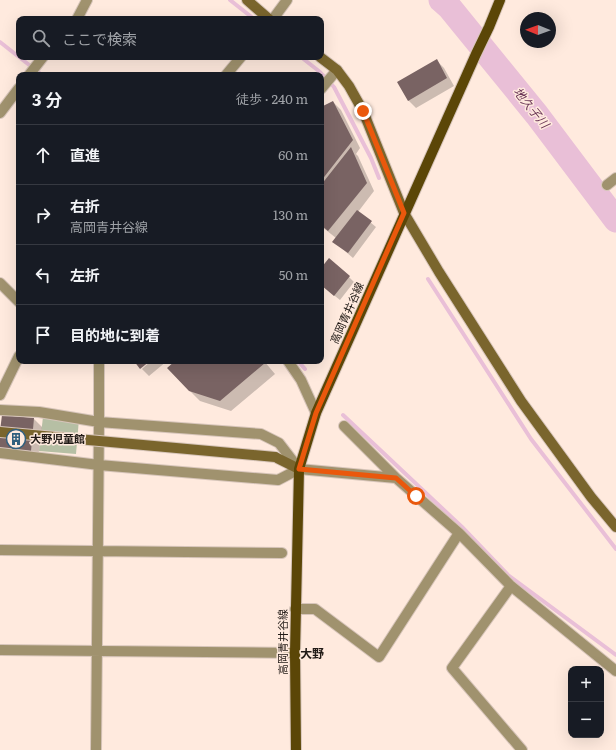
<!DOCTYPE html>
<html lang="ja">
<meta charset="utf-8">
<style>
body{margin:0;font-family:Literata,"Noto Sans JP",serif;background:#20242c;color:#f1f3f6}
.controls{position:absolute;right:12px;bottom:12px;display:grid;overflow:hidden;border-radius:8px;box-shadow:0 4px 16px #0002}
.controls button{width:36px;height:36px;display:grid;place-items:center;padding:0;border:0;border-bottom:1px solid #363941;background:#171b24;color:#f1f3f6;font:20px sans-serif}
.compass{position:absolute;left:520px;top:12px;width:36px;height:36px;border-radius:50%;background:#171b24;box-shadow:0 4px 16px #0002;rotate:271deg}
.stop{position:absolute;width:12px;height:12px;margin:-9px;border:3px solid #ea580c;border-radius:50%;background:#fff}
.stop.end{background:#ea580c;border-color:#fff;box-shadow:0 1px 4px #0008}
.list{margin:0;padding:0;list-style:none}
h2{display:flex;justify-content:space-between;align-items:center;height:52px;margin:0;padding:0 16px;font-size:17px}
h2 small{font-size:13px;font-weight:400;color:#9ea1a6}
.list li{display:grid;grid-template-columns:26px 1fr auto;gap:12px;align-items:center;box-sizing:border-box;height:60px;padding:0 16px;border-top:1px solid #363941}
.list b{display:block;font-size:15px;white-space:nowrap}
.list p{margin:0;font-size:13px;white-space:nowrap;color:#9ea1a6}
.list em{font-size:13px;font-style:normal;color:#9ea1a6}
.icon{flex:none;width:22px;height:22px;fill:none;stroke:currentColor;stroke-width:2;stroke-linecap:round;stroke-linejoin:round}
.map{position:relative;flex:none;width:616px;height:750px;overflow:hidden}
.search{position:absolute;background:#171b24;box-shadow:0 4px 16px #0002;left:16px;top:16px;width:308px;height:44px;display:flex;align-items:center;gap:10px;box-sizing:border-box;padding:0 14px;border-radius:8px;color:#9ea1a6;font-size:15px}
.panel{position:absolute;background:#171b24;box-shadow:0 4px 16px #0002;left:16px;top:72px;width:308px;height:292px;border-radius:8px}
.map>svg:first-child{display:block}
.green{fill:#b6bfa4}
.shadow{fill:#0003}
.lines{fill:none;stroke-linecap:round;stroke-linejoin:round}
.stream{stroke:#e9bfd7;stroke-width:4}
.river{stroke:#e9bfd7;stroke-width:25}
.building{fill:#796363}
.street-casing{stroke:#d7c5ba;stroke-width:12}
.secondary-casing{stroke:#d7c5ba;stroke-width:12}
.primary-casing{stroke:#d7c5ba;stroke-width:12}
.street{stroke:#a0926e;stroke-width:10}
.secondary{stroke:#7a652d;stroke-width:10}
.primary{stroke:#5b4607;stroke-width:10}
.secondary-bridge-casing{stroke:#d7c5ba;stroke-width:12;stroke-linecap:butt}
.secondary-bridge{stroke:#7a652d;stroke-width:10}
.route{stroke:#ea580c;stroke-width:5}
.labels{text-anchor:middle;stroke-width:3;stroke-linejoin:round;paint-order:stroke}
.street-label{font-size:11px;fill:#211a16;stroke:#ffeade}
.poi-label{font-size:11px;font-weight:bold;fill:#211a16;stroke:#ffeade;text-anchor:start}
.water-label{font-size:12px;font-style:italic;fill:#6a3556;stroke:#ffeade}
.neighbourhood-label{font-size:12px;font-weight:bold;fill:#211a16;stroke:#ffeade}
</style>
<div class="map">
<svg width="616" height="750" viewBox="0 0 616 750">
<rect width="100%" height="100%" fill="#ffeade"/>
<path class="green" d="M43,417L79,419L76,454L39,451Z"/>
<path class="shadow" d="M436,60L444,68L454,86L416,108L408,100Z
M333,102L341,110L360,148L356,154L358,156L374,191L358,212L376,227L353,258L339,246L336,238L321,226V187L323,185L321,184V109Z
M321,269L349,277L354,282L340,300L321,285Z
M151,361H167L149,376L142,369Z
M177,361H264L275,374L231,411L200,401L190,391Z
M34,419L42,427L38,458L0,449V439Z"/>
<g class="lines">
<path class="stream" d="M230,0L254,19
M0,42L19,57
M19,57L42,75
M301,57L320,72L334,87L371,158L379,178
M428,279L531,439L616,549
M298,361L305,369
M343,415L462,527L508,575L616,655"/>
<path class="river" d="M441,0L450,8L537,115L616,220"/>
</g>
<path class="building" d="M437,59L447,78L408,101L397,82Z
M333,101L353,140L321,181V107Z
M351,147L367,183L328,231L321,225V185Z
M357,210L372,221L348,253L332,242Z
M329,258L350,276L334,296L321,285V268Z
M134,361H150L140,369Z
M175,361H264L265,363L220,401L189,391L167,368Z
M2,415L34,418L31,451L0,448V431Z"/>
<g class="lines">
<defs>
<path id="street" d="M77,19L87,0
M273,19L287,0
M29,75L43,57
M226,75L241,57
M321,89L337,70
M0,113L19,88
M607,185L616,178
M0,283L19,302
M288,361L301,380L316,413
M0,395L19,356
M0,410L39,412L99,422L261,434L279,443L299,469
M344,426L396,478
M0,453L99,465L278,480L299,469L396,478L459,533L511,586L616,671
M0,550L282,553
M511,586L452,668L522,750
M295,609H315L379,657L459,533
M0,650L295,653
M96,750L99,422V361"/>
<path id="secondary" d="M247,0L269,19
M320,57L337,70L349,86L363,111L404,213L439,272L521,401L591,497L616,527
M275,457L299,469"/>
<path id="primary" d="M296,750L295,653L299,469L316,413L476,54L489,27L500,0"/>
</defs>
<use href="#street" class="street-casing"/>
<use href="#secondary" class="secondary-casing"/>
<use href="#primary" class="primary-casing"/>
<use href="#street" class="street"/>
<use href="#secondary" class="secondary"/>
<use href="#primary" class="primary"/>
<defs>
<path id="secondary-bridge" d="M0,432L275,457"/>
</defs>
<use href="#secondary-bridge" class="secondary-bridge-casing"/>
<use href="#secondary-bridge" class="secondary-bridge"/>
</g>
<g class="lines">
<path class="route" d="M363,111L404,213L316,413L299,469L396,478L416,496"/>
</g>
<defs>
<symbol id="building-ring" viewBox="-11 -11 22 22"><circle r="9.5" fill="#ffeade" stroke="#305f7e" stroke-width="1.5"/><path d="M-4-6H4V6H1V3H-1V6H-4ZM-2.5-4.3h1.7v1.8h-1.7ZM.8-4.3h1.7v1.8H.8ZM-2.5-1h1.7V.8h-1.7ZM.8-1h1.7V.8H.8Z" fill="#305f7e"/></symbol>
</defs>
<g fill-rule="evenodd">
<use href="#building-ring" x="5" y="428" width="22" height="22"/>
</g>
<g class="labels">
<g class="street-label">
<text transform="translate(347 313) rotate(-66)" y="4">高岡青井谷線</text>
<text transform="translate(283 642) rotate(-90)" y="4">高岡青井谷線</text>
</g>
<g class="poi-label">
<text x="30" y="443">大野児童館</text>
</g>
<g class="water-label">
<text transform="translate(531 108) rotate(51)" y="4">地久子川</text>
</g>
<g class="neighbourhood-label">
<text x="312" y="658">大野</text>
</g>
</g>
</svg>
<div class="controls">
<button>+</button>
<button>−</button>
</div>
<svg class="compass" viewBox="-18 -18 36 36"><path d="M0-13l5 13h-10z" fill="#e53935"/><path d="M0 13l5-13h-10z" fill="#9ea1a6"/></svg>
<div class="stop" style="left:416px;top:496px"></div>
<div class="stop end" style="left:363px;top:111px"></div>
<div class="search"><svg class="icon" aria-label="search" viewBox="0 0 24 24"><circle cx="10" cy="10" r="6"/><path d="M15 15l6 6"/></svg>ここで検索</div>
<section class="panel">
<h2>3 分<small>徒歩 · 240 m</small></h2>
<ul class="list">
<li><svg class="icon" aria-label="ahead" viewBox="0 0 24 24"><path d="M12 20V5M6 11l6-6 6 6"/></svg><div><b>直進</b></div><em>60 m</em></li>
<li><svg class="icon" aria-label="right" viewBox="0 0 24 24"><path d="M7 20v-9h11M14 6l5 5-5 5"/></svg><div><b>右折</b><p>高岡青井谷線</p></div><em>130 m</em></li>
<li><svg class="icon" aria-label="left" viewBox="0 0 24 24"><path d="M17 20v-9H6M10 6l-5 5 5 5"/></svg><div><b>左折</b></div><em>50 m</em></li>
<li><svg class="icon" aria-label="arrive" viewBox="0 0 24 24"><path d="M6 21V4h12l-3 4 3 4H6"/></svg><div><b>目的地に到着</b></div></li>
</ul>
</section>
</div>
